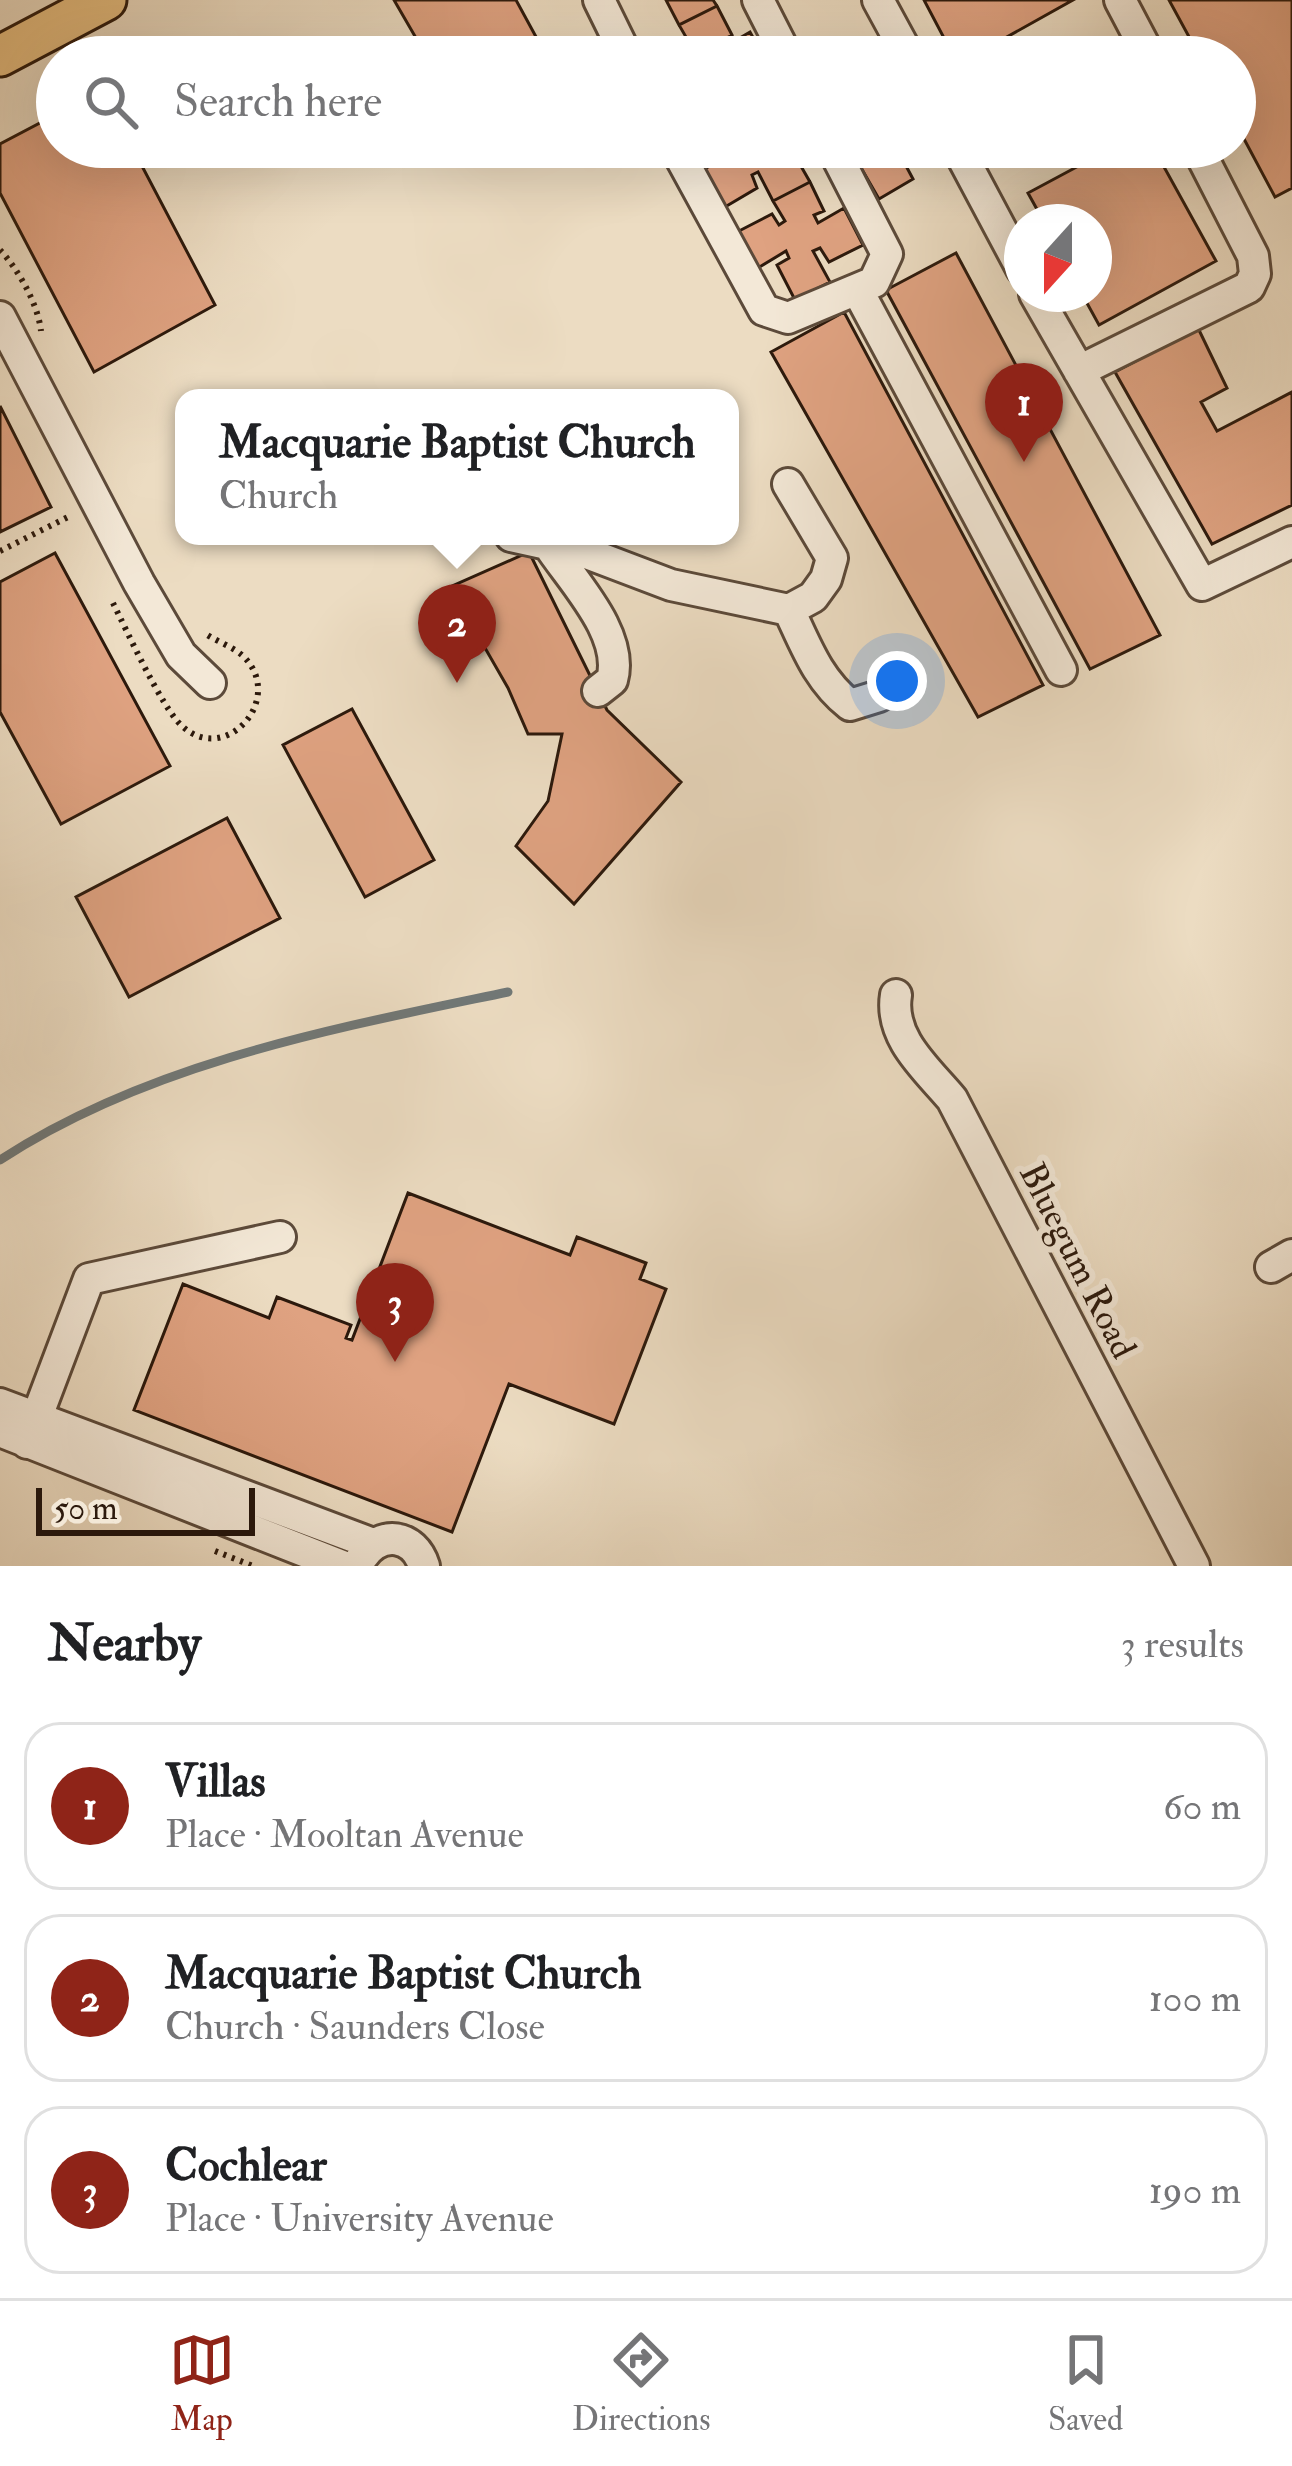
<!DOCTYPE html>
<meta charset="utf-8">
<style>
body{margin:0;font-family:"IM FELL Double Pica",serif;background:#f2f2f2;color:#202124}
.compass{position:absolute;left:1004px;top:204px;width:108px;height:108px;border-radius:50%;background:#fff;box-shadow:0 12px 48px #0002;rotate:201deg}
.scale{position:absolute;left:36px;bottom:30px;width:219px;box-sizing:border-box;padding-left:12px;border:6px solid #2c190c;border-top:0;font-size:33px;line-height:42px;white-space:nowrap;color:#2c190c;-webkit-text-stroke:9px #f3e8d7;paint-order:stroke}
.you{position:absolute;left:897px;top:681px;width:42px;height:42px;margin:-30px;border:9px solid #fff;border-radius:50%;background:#1a73e8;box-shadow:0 0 0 18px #1a73e833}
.badge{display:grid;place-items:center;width:78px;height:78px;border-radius:50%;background:#8f2418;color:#fff;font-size:39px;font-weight:700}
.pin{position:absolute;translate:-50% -99px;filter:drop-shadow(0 3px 6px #0008)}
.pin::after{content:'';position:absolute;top:63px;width:42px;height:36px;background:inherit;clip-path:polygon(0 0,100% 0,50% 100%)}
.popup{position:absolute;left:175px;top:389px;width:564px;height:156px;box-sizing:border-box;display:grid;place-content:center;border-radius:24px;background:#fff;filter:drop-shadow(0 3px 9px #0005);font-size:39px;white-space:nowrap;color:#757577}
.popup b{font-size:45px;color:#202124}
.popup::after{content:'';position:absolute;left:50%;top:100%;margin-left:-24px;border:24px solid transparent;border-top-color:#fff}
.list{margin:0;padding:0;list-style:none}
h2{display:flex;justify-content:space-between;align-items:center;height:156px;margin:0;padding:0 48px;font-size:51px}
h2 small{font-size:39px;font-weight:400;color:#757577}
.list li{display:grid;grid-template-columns:78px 1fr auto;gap:36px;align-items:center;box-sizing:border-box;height:168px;margin:0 24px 24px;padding:0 24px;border:3px solid #e0e0e0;border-radius:36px}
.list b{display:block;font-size:45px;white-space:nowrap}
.list p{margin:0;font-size:39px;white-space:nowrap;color:#757577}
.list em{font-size:39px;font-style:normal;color:#757577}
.icon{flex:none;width:66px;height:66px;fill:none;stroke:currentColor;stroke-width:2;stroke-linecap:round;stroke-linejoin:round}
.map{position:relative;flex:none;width:1292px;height:1566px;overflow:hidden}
.search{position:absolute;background:#fff;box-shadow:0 12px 48px #0002;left:36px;right:36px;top:36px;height:132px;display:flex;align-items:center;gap:30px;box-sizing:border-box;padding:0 42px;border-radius:66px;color:#757577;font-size:45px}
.sheet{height:732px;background:#fff}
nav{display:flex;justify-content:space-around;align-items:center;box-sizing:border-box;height:168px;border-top:3px solid #e0e0e0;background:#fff;font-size:33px;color:#757577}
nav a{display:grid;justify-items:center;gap:6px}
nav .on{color:#8f2418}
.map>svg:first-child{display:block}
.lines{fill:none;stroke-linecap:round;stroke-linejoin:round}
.stream{stroke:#717877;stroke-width:9}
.building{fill:#dfa281;stroke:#2c190c;stroke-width:3}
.minor-casing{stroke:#5c4a3a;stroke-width:36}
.major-casing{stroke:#2c190c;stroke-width:45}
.path{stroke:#2c190c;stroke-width:6;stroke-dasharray:3 6;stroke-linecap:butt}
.minor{stroke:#f3e8d7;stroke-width:30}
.major{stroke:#e6be81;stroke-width:39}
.labels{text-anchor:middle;stroke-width:12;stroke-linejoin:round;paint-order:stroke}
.street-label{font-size:36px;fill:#2c190c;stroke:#f3e8d7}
</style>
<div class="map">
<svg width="1292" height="1566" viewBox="0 0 1292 1566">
<rect width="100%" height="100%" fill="#ecdcc2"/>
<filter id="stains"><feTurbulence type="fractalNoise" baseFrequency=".00167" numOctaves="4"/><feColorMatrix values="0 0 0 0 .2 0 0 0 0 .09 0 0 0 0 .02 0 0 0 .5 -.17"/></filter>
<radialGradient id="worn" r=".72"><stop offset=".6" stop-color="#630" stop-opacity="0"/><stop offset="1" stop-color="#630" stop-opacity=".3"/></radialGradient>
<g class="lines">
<path class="stream" d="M0,1160C150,1062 336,1028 508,992"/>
</g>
<path class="building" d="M394,0H516L547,57H427Z
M666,0H713L717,6L679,25Z
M924,0H1073L971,57H954Z
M1169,0H1292V188L1275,197L1235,122V57H1200Z
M717,6L732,35L723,40L726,46L750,32L764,57H647L679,39L687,52L693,49L679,25Z
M57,114V147H132L215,305L94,372L0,193V144Z
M480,147H510L487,159Z
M713,147H777L780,153L790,147L810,182L773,201L758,172L752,175L757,188L725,207L704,169L734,155L731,147L718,156Z
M849,147H896L913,179L879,199Z
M1114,147H1153L1216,261L1099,325L1082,294H1094V222H1044L1028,193Z
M810,182L824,211L814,215L818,223L844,208L863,245L829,262L820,248L813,251L830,282L795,300L777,265L789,258L786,251L758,268L737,232L772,214L779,225L785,221L773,201Z
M956,253L1160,635L1090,669L886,290Z
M844,312L1043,685L978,717L771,352Z
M1198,328L1227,388L1201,402L1217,431L1292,392V505L1212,544L1115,372Z
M0,406L51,507L0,532Z
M529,552L607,710L681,782L574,904L516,846L548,801L562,734H528L508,688L450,587Z
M55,553L170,766L61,824L0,712V582Z
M352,709L434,860L365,897L283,745Z
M227,818L280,918L129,997L76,897Z
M408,1193L570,1255L577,1237L646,1263L640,1279L666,1289L614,1424L509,1384L452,1532L134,1410L183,1284L269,1318L277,1297L351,1325L346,1338L352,1340Z"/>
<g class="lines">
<defs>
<path id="minor" d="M599,0L627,57
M758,0L787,57
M878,0L909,57
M1120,0L1150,57
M675,147L764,310L788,318L874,282L887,254L832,147
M957,147L1022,269
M858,291L1061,670
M1035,294L1202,585L1292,542
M0,317L139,583L181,655L210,683
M1079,371L1249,287L1255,274L1253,256L1197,147
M511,536L584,552L671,585L789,610L813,597L826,579L832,558L788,484
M548,544C572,581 625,634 612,680L598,691
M789,610C806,646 818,680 850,705L879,696
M896,995C889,1038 927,1069 952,1099L1194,1566
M1271,1267L1292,1255
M0,1404L373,1544
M0,1431L342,1566
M27,1443L89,1279L280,1237
M362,1557C381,1530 414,1534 424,1566"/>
<path id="major" d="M0,56L106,0"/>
</defs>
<use href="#minor" class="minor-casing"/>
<use href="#major" class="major-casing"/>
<path class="path" d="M0,250C18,269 38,304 41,331
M0,551L68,517
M113,603C127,631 161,706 181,725C225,768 287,698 243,656C232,646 215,641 203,632
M215,1551L253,1566"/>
<use href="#minor" class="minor"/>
<use href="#major" class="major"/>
</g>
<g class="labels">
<g class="street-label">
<text transform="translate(1079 1260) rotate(63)" y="13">Bluegum Road</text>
</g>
</g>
<rect width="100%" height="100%" filter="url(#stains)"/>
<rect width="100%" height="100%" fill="url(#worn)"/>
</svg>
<svg class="compass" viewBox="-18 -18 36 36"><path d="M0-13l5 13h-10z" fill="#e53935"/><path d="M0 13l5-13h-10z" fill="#757577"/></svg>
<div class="scale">50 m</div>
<div class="you"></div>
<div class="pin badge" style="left:1024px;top:462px">1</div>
<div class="pin badge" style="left:457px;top:683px">2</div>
<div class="popup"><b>Macquarie Baptist Church</b>Church</div>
<div class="pin badge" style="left:395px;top:1362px">3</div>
<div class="search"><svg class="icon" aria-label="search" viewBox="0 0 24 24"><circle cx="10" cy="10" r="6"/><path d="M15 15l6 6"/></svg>Search here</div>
</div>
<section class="sheet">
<h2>Nearby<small>3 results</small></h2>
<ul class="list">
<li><span class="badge">1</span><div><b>Villas</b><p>Place · Mooltan Avenue</p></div><em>60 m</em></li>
<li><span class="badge">2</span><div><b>Macquarie Baptist Church</b><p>Church · Saunders Close</p></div><em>100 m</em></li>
<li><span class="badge">3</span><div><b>Cochlear</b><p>Place · University Avenue</p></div><em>190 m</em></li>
</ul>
</section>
<nav>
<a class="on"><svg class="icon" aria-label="map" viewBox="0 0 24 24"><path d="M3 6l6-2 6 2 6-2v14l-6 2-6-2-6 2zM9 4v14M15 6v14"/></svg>Map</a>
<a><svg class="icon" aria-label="directions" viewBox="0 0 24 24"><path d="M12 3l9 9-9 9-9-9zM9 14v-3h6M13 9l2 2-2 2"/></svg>Directions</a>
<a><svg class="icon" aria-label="saved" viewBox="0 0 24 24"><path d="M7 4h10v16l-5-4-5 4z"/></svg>Saved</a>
</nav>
